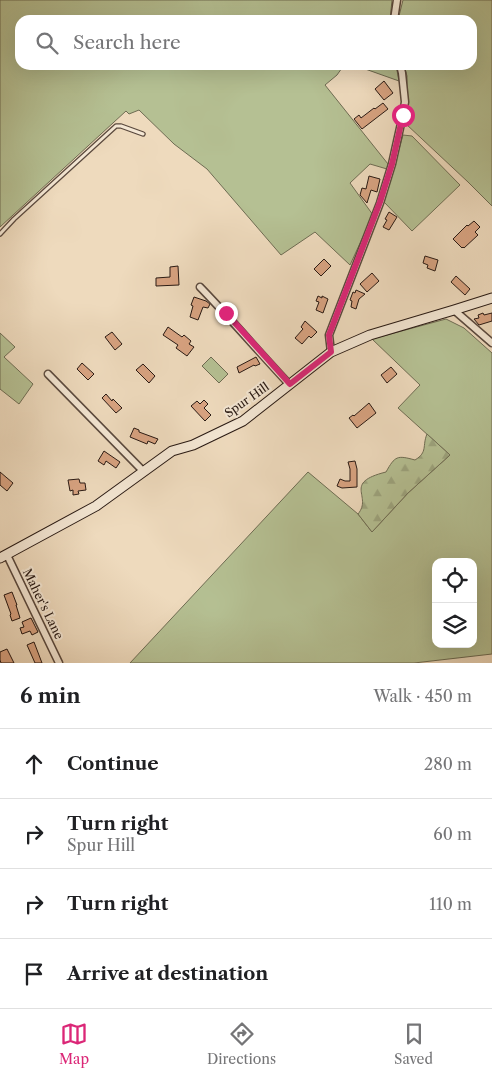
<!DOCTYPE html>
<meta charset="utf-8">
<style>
body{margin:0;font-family:"Libre Caslon Text",serif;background:#f2f2f2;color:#202124}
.controls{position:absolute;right:15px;bottom:15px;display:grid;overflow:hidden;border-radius:10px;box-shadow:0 5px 20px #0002}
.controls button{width:45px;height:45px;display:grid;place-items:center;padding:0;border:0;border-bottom:1px solid #e0e0e0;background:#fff;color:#202124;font:25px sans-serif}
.stop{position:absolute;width:15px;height:15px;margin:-11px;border:4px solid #db2777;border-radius:50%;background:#fff}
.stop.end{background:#db2777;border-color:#fff;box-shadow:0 1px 5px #0008}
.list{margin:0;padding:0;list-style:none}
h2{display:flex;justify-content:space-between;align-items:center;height:65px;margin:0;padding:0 20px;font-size:21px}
h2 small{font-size:16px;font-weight:400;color:#757577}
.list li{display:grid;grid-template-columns:32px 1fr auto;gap:15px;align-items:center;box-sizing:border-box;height:70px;padding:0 20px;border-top:1px solid #e0e0e0}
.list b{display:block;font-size:19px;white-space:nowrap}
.list p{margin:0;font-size:16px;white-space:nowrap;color:#757577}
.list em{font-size:16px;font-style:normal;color:#757577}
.icon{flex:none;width:28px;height:28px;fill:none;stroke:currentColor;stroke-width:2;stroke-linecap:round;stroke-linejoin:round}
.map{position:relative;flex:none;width:492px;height:663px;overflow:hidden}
.search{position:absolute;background:#fff;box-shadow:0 5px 20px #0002;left:15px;right:15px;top:15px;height:55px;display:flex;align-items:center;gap:12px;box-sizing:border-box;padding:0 18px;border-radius:15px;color:#757577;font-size:19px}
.sheet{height:345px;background:#fff}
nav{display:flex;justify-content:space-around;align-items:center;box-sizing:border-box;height:70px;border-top:1px solid #e0e0e0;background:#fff;font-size:14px;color:#757577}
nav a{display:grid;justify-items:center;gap:2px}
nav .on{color:#db2777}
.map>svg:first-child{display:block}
.green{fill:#b5c093;stroke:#6e6c53;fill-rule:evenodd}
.forest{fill:url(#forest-firs);stroke:#6e6c53}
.building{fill:#d8a381;stroke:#281913}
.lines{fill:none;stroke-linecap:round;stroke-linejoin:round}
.lane-casing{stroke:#5a493e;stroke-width:5.5}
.street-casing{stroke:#5a493e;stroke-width:9}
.secondary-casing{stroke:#281913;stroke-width:11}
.lane{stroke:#f4e7d4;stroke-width:3}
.street{stroke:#f4e7d4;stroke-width:6}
.secondary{stroke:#f4e7d4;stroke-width:9}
.route{stroke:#db2777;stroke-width:6}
.labels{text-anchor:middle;stroke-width:4;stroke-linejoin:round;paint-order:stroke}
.street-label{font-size:12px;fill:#281913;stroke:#f4e7d4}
</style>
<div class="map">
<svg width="492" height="663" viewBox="0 0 492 663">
<defs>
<pattern id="forest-firs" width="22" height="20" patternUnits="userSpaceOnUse" patternTransform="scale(1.25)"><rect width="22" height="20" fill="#b5c093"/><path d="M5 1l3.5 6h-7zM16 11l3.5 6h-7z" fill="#9ca47e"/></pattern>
</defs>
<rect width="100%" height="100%" fill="#eedabd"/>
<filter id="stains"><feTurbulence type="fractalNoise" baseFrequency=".004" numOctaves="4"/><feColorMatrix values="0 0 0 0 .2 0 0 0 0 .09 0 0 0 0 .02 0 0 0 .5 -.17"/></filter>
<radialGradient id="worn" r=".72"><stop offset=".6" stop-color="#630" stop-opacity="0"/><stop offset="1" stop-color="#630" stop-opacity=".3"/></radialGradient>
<path class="green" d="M0,0H392L390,20H20V65H344L337,75L325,85L388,164L387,169L370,164L350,183L373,215L350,265L315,232L281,255L207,169L174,144L139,110L129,114L126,111L0,227Z
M403,0H492V206L468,182L406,124L407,76L404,65H472V20H398Z
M354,65H396L399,81Z
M403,135L412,136L460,185L412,231L384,202Z
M446,319L464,328L492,353V654L414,663H130L308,472L358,514L372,532L408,493L450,455L398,408L420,385L372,339ZM436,562H473V644H436Z
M0,333L15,347L4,357L33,384L19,404L0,389Z
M211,357L228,374L219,383L202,366Z"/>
<path class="forest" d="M427,434L450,455L408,493L372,532L358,514C373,496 342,483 386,472C395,456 397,455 415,460C428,452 422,446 427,434Z"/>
<path class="building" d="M384,81L393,93L384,100L375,89Z
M383,103L388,109L362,129L354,119L359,115L361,118L374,108L375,109Z
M369,176L380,179L377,192L371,190L367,203L360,195L362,188L366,189Z
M389,212L397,217L389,230L383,227L387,220L385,219Z
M474,221L480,227L475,232L478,235L464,248L463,247L462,248L453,239L467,225L468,226Z
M425,256L438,260L435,271L427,268L428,265L423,263Z
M324,259L331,266L321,276L314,269Z
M178,266L179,285L156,286V278L170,277V267Z
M372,273L379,281L367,292L360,284Z
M456,276L470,289L465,295L451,282Z
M356,290L365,294L359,299L356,309L351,307L352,301L350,300L353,292L355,293Z
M318,296L322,298V296L328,299L323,313L316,310L319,302L316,301Z
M194,297L206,301L210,304L208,308L203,307L198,320L190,317L193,306L191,305Z
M483,313L484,315L492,313V321L479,325L474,319L479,318L478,315Z
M305,321L317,332L311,338L309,336L302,344L295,338L303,329L301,327Z
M168,327L182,337L184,335L191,341L189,344L194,347L187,356L176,348L178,345L163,335Z
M112,332L122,344L115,350L105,337Z
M256,357L260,364L255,366L254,365L239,373L237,367Z
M82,363L94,374L88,380L77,369Z
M143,364L155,376L149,383L136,370Z
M391,367L397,374L387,383L381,375Z
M106,394L112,401L113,399L122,408L116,413L102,398Z
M204,400L208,404L204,408L211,415L205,421L191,406L197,401L200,404Z
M369,403L376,413L357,428L349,418L353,415L354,416Z
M134,428L139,430V432L158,439L155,444L148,441L147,444L130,437Z
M104,451L120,462L116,468L106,461L104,465L98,461Z
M355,461L357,469V487L342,488L337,486L340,479L345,481H350V469L348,462Z
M0,472L13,483L7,491L0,485Z
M79,479L80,483H85L86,490L78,491L79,494L73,495V490L70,491L68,480Z
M12,592L17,605H16L20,618L12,621L10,615L11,614L4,595Z
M31,618L38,632L32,635L30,631L22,634L20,628L24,627L22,622Z
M34,642L42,663H35L27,645Z
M7,649L14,663H1L0,660V652Z"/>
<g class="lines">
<defs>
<path id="lane" d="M0,234L14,219L116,126H121L143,134"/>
<path id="street" d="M394,20L397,0
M200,287C231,319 259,352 289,384
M454,310L492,343
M331,352L329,335L380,203L392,164L402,119L405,102L402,73L400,65
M48,374L144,472
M7,555L59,663"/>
<path id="secondary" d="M0,558L96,506L172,451L193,445L243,421L331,352L370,335L454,310L492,298"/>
</defs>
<use href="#lane" class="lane-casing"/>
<use href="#street" class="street-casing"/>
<use href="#secondary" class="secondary-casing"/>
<use href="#lane" class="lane"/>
<use href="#street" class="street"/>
<use href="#secondary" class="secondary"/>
</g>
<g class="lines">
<path class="route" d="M226,313L290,384L331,352L329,335L380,202L392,164L403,115"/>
</g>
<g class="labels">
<g class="street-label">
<text transform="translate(247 400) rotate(-35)" y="4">Spur Hill</text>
<text transform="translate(43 604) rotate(64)" y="4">Maher's Lane</text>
</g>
</g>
<rect width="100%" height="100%" filter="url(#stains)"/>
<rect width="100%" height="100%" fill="url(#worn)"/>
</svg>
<div class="controls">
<button><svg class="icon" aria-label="locate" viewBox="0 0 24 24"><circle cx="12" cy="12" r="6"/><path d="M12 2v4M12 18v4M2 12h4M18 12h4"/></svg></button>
<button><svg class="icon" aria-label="layers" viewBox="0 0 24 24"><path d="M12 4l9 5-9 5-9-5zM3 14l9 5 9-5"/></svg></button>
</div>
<div class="stop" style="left:403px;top:115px"></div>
<div class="stop end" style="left:226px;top:313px"></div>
<div class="search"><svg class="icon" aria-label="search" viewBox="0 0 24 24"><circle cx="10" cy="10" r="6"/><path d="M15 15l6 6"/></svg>Search here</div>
</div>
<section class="sheet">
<h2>6 min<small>Walk · 450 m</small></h2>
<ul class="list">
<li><svg class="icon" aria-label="ahead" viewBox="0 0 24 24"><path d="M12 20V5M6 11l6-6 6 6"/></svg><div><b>Continue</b></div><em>280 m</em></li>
<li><svg class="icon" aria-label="right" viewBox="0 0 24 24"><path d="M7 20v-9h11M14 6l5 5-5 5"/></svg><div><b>Turn right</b><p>Spur Hill</p></div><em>60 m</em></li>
<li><svg class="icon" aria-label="right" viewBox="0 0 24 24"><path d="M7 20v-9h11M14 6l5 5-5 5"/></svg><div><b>Turn right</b></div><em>110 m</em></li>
<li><svg class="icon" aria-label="arrive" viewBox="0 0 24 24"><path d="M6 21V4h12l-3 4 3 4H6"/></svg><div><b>Arrive at destination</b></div></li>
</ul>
</section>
<nav>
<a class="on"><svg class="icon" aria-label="map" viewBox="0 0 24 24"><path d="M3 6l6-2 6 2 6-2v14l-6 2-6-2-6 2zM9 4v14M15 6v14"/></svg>Map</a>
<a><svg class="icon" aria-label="directions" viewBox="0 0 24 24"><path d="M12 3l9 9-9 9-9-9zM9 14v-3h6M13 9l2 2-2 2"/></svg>Directions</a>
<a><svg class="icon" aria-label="saved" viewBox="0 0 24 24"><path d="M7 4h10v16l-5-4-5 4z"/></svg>Saved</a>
</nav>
